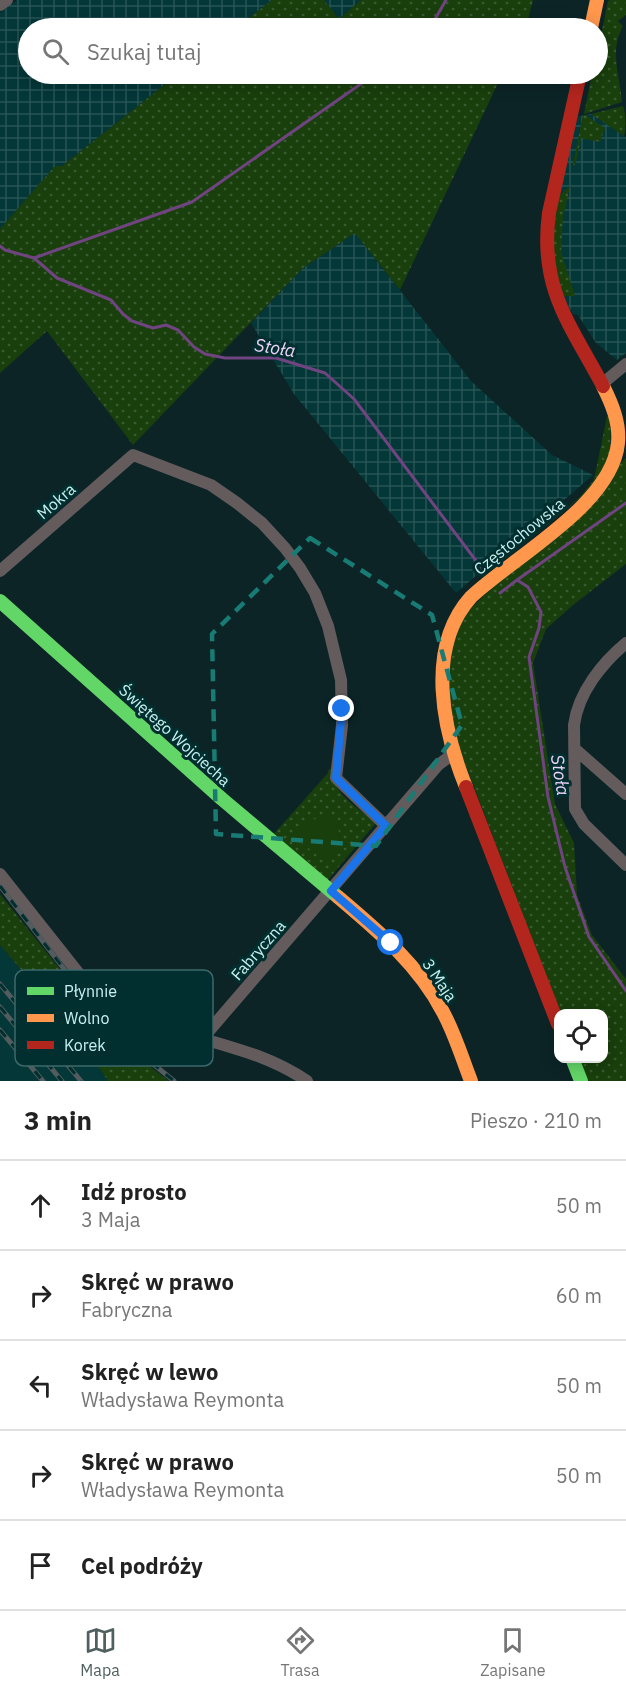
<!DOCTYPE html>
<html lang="pl">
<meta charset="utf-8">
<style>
body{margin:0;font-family:"IBM Plex Sans",sans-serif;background:#f2f2f2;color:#222}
.controls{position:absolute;right:18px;bottom:18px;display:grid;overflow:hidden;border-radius:12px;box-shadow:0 3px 15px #0003}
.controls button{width:54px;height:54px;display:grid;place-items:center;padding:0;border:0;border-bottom:2px solid #e0e0e0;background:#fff;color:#222;font:30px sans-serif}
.stop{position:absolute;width:18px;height:18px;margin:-14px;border:4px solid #1a73e8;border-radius:50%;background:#fff}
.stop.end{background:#1a73e8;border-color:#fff;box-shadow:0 2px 6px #0008}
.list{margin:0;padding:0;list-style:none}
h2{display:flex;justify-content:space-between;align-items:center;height:78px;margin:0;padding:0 24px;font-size:26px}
h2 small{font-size:20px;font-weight:400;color:#767676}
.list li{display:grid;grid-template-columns:39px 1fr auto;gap:18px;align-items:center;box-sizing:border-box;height:90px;padding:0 24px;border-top:2px solid #e0e0e0}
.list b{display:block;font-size:22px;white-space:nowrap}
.list p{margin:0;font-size:20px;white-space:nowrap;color:#767676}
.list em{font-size:20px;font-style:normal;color:#767676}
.icon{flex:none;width:33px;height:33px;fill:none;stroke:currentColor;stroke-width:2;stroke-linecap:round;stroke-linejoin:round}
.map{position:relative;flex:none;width:626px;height:1081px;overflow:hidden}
.search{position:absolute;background:#fff;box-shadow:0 3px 15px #0003;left:18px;right:18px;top:18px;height:66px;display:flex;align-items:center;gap:15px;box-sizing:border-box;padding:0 21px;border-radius:33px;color:#767676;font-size:22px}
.sheet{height:528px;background:#fff}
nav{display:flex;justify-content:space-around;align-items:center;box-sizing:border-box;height:84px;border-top:2px solid #e0e0e0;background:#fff;font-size:16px;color:#767676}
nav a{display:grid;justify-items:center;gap:3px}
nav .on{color:#505f5f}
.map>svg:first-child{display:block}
.built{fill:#043738}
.industrial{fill:url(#industrial-grid)}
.grass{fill:url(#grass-dots)}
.park{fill:#193f0c}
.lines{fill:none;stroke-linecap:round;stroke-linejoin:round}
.stream{stroke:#704481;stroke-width:3}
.street{stroke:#635b5c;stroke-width:12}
.fast{stroke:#63d668;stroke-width:14}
.slow{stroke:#ff974d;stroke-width:14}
.jam{stroke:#b3261e;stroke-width:14}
.rail-casing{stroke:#525b5d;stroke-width:5}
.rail{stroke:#012f30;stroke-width:3;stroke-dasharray:9;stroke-linecap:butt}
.route{stroke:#1a73e8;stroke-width:8}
.marked{fill:none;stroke:#187c74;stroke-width:4.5;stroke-dasharray:12 8;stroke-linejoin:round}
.labels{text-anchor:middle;stroke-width:6;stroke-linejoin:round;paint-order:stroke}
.street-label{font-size:16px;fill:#caf0f0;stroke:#012f30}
.water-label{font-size:18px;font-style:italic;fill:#eed2f8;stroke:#012f30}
.key{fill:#012f30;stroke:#3d696a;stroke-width:1.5}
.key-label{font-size:16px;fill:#caf0f0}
</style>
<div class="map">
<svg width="626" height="1081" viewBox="0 0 626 1081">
<defs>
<pattern id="industrial-grid" width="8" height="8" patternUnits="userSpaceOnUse" patternTransform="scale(1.5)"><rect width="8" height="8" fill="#043738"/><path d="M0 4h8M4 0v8" fill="none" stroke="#275455"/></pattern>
<pattern id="grass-dots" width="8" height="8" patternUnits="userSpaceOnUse" patternTransform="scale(1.5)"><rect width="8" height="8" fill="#193f0c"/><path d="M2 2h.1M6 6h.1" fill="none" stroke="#395b30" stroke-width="1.8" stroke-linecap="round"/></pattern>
</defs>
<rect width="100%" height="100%" fill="#0c2426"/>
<path class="built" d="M0,945L77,1035L108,1081H0Z"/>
<path class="industrial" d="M17,0H272L236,28H28V74H178L62,166L55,167L0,229V13Z
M324,0H361L339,19Z
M591,114L626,137V353L617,360L596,343L578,315L573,314L562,295L552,237L575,117Z
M355,233L471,381L552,455L593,475L456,593L294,394L251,323L303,268Z"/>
<path class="grass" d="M272,0H324L339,19L361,0H533L526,28H236Z
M611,0H626V15L618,21L623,26C609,51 620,76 622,102L584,114L592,74H598V50L608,1Z
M178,74H514L512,82L499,81L400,290L355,233L303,268L133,445L47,331L0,373V229L55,166H62Z
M623,106C626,113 626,129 624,136L591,114Z
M583,115H588L587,116L605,128L600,142L581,138L575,166L573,164Z
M570,186L563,217L561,252L575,296H564L551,257L558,197Z
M607,416L611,419L610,457L591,489L475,584L580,497L593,481L595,475Z
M626,458V564L573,605L546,629L533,663L555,804L574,843L577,895L592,935L626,979V1081H588L579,1059L604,1058V1014H561L453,732L448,689L452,644L463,616Z
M329,769H331C331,793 360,809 376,823L327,881L272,836L328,773Z
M0,894L119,1043L169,1081H108L77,1035L0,945Z"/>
<path class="park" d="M319,817L338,819L340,851L328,864L292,835L299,827Z"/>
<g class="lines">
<path class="stream" d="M430,28L446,0
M0,246L5,250L34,258L57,278L111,300L123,314L132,321L153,328L166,325L178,330L194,347L205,354L225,358H276L325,373L354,399L483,570
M34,258L192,202L375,74
M517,580L626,503
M500,593L517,580L528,587L541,612L539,628L529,657L548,797L565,867L589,937L626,991"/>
<path class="street" d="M0,5L7,0
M602,384L626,364
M0,571L133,455L211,485L237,503L262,523L285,548L300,568L315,593L328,626L341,680L342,725L336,778L386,826
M626,643C602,663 578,693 574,725L575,809L584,824L626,865
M575,749L626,794
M0,874L122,1028L136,1038L153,1044L200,1038L208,1032L438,765L453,754
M200,1038C238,1049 273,1058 307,1081"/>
<path class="fast" d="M0,601L222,799L338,897
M572,1058L581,1081"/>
<path class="slow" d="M591,28L597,0
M466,787C443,730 425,648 471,597C513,557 612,505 618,443C620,423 612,404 603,386
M338,897C377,930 419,965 443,1012C455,1034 462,1058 471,1081"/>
<path class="jam" d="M580,74L549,213C539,288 570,324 603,386
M466,787L558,1024"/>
<defs>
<path id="rail" d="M0,886L105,1022L126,1042L174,1081
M0,984L81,1081
M0,1007L62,1081
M0,1030L43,1081"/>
</defs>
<use href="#rail" class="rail-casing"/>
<use href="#rail" class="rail"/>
</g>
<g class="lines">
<path class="route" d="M342,709L336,778L386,826L331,891L391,943"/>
</g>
<path class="marked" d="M310,538L432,615L462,725L376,846L216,834L212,634Z"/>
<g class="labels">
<g class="street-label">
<text transform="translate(56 501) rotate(-41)" y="6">Mokra</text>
<text transform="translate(519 536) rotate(-39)" y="6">Częstochowska</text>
<text transform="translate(175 735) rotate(42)" y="6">Świętego Wojciecha</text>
<text transform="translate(258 950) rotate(-49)" y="6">Fabryczna</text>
<text transform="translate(440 980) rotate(56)" y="6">3 Maja</text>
</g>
<g class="water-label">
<text transform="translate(275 348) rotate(9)" y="6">Stoła</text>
<text transform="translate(560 775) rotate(81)" y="6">Stoła</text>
</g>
</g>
<rect x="15" y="970" width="198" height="96" rx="9" class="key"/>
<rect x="27" y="987" width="27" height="8" fill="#63d668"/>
<rect x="27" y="1014" width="27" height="8" fill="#ff974d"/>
<rect x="27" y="1041" width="27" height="8" fill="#b3261e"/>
<g class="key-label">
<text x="64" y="997">Płynnie</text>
<text x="64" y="1024">Wolno</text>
<text x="64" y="1051">Korek</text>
</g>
</svg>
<div class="controls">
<button><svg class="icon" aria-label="locate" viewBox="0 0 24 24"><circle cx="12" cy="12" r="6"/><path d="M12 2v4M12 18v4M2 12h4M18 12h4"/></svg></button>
</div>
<div class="stop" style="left:391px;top:943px"></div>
<div class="stop end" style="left:342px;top:709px"></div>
<div class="search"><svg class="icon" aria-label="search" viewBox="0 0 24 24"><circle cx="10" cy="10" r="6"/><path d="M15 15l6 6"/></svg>Szukaj tutaj</div>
</div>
<section class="sheet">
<h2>3 min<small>Pieszo · 210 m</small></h2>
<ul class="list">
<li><svg class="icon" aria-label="ahead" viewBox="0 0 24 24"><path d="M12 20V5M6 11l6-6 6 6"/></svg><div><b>Idź prosto</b><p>3 Maja</p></div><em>50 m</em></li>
<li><svg class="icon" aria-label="right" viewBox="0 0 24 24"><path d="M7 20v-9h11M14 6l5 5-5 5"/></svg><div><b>Skręć w prawo</b><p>Fabryczna</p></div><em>60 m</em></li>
<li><svg class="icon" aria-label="left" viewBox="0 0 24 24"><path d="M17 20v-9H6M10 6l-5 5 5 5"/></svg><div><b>Skręć w lewo</b><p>Władysława Reymonta</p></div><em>50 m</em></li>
<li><svg class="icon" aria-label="right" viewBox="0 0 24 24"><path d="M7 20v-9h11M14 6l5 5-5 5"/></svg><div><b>Skręć w prawo</b><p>Władysława Reymonta</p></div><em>50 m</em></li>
<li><svg class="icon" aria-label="arrive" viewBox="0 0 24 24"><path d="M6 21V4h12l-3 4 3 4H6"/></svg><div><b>Cel podróży</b></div></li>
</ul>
</section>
<nav>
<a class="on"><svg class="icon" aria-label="map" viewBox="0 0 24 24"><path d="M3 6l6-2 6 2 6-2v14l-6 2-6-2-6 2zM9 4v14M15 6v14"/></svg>Mapa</a>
<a><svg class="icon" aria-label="directions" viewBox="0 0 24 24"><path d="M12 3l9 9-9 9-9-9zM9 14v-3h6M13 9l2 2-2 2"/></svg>Trasa</a>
<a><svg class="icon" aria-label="saved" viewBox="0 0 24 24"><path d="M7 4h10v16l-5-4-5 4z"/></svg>Zapisane</a>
</nav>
